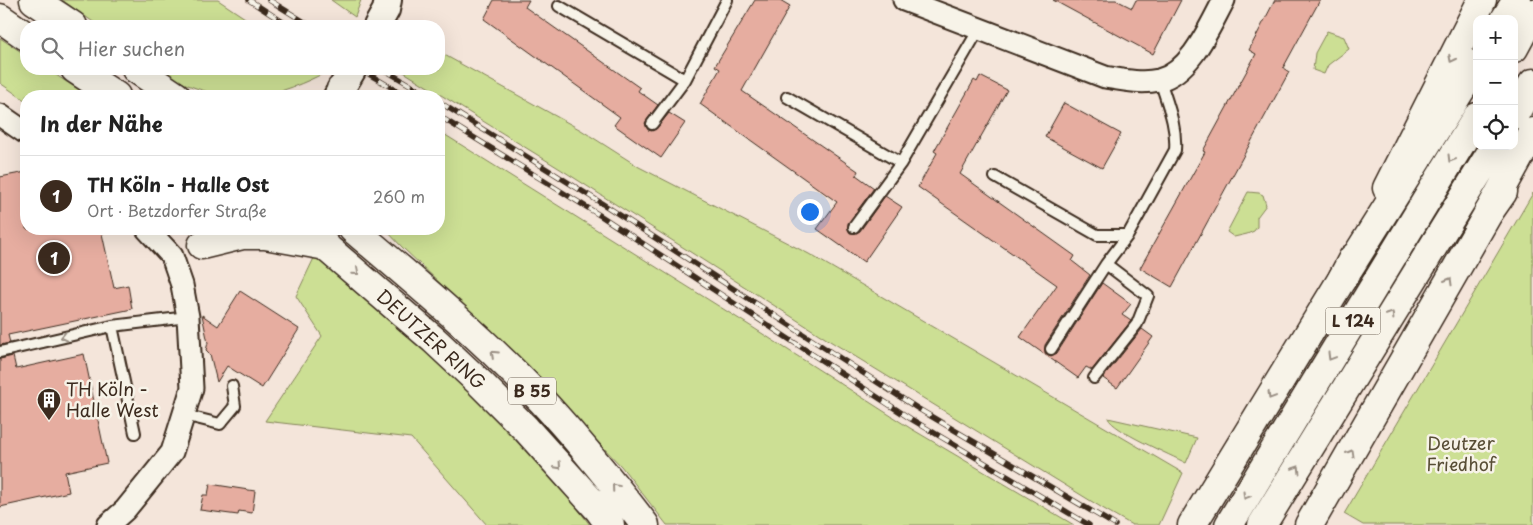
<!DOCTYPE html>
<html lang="de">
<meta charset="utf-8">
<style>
body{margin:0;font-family:"Playpen Sans",sans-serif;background:#f2f2f2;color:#222}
.controls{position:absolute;right:15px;top:15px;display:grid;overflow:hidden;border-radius:10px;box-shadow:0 5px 20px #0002}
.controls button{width:45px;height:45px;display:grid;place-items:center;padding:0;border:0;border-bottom:1px solid #e0e0e0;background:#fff;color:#222;font:25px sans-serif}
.you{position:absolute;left:809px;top:211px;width:18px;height:18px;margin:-12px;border:4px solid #fff;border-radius:50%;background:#1a73e8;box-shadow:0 0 0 8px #1a73e833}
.badge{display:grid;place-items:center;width:32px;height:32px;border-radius:50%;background:#3b2a1e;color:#fff;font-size:16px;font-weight:700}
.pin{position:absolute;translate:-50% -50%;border:2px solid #fff;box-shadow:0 1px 5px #0006}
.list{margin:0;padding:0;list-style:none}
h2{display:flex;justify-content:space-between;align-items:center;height:65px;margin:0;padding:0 20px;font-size:21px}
h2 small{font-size:16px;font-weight:400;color:#767676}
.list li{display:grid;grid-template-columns:32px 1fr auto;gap:15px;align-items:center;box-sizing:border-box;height:80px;padding:0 20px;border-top:1px solid #e0e0e0}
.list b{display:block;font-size:19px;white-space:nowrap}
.list p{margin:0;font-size:16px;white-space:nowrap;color:#767676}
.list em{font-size:16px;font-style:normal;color:#767676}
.icon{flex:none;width:28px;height:28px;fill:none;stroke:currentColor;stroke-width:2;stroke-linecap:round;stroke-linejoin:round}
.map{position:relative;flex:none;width:1533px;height:525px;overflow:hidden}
.search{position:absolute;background:#fff;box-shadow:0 5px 20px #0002;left:20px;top:20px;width:425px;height:55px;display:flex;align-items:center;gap:12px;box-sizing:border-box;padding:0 18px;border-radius:20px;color:#767676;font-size:19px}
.panel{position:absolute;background:#fff;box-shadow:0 5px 20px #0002;left:20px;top:90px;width:425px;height:145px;border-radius:20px}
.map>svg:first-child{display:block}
.green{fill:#ccdf94;stroke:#848459}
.building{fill:#e6ada0;stroke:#3b2a1e}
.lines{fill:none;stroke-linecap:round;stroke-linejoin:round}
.service-casing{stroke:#3b2a1e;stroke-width:14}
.minor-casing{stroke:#3b2a1e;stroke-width:25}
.tertiary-casing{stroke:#3b2a1e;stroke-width:30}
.primary-casing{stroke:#3b2a1e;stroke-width:31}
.trunk-casing{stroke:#3b2a1e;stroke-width:31}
.motorway-casing{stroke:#3b2a1e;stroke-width:31}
.service{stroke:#f7f3e8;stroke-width:10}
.minor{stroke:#f7f3e8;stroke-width:21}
.tertiary{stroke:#f7f3e8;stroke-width:26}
.primary{stroke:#f7f3e8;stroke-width:28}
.trunk{stroke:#f7f3e8;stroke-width:28}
.motorway{stroke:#f7f3e8;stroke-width:28}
.rail-casing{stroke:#3b2a1e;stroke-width:5.5}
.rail{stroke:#f7f3e8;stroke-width:4;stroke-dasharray:11;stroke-linecap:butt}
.oneway{stroke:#998e83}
.labels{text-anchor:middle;stroke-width:5;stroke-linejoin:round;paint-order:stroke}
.shield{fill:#f7f3e8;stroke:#73665b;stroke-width:1}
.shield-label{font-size:16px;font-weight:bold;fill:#3b2a1e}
.street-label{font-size:18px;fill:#3b2a1e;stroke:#f7f3e8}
.poi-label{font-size:18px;fill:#3b2a1e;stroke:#f7f3e8;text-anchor:start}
.park-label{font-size:18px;fill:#584e36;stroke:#f7f3e8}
</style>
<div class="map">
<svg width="1533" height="525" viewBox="0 0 1533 525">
<rect width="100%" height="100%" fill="#f4e5da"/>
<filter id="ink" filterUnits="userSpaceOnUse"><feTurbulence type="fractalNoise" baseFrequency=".02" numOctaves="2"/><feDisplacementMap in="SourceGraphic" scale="10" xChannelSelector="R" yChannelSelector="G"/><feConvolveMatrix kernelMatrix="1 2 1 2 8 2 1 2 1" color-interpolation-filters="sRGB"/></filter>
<g filter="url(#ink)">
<path class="green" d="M62,0H218L257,26H99Z
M331,0H361L355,17Z
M1327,31L1344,37L1349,49L1328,65L1324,74L1313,70L1315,53Z
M0,38L26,55V69H47L88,96H26V101L0,83Z
M439,52L581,130L639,167L809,254L1183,473L1159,525H1132L1104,509L825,338L565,172L399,69H439Z
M158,69H322L326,72C305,83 281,93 257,96C224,100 186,88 158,69Z
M439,131L752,327L910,428L1074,525H667L621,466L561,403L501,341L403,248L385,229H439Z
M1248,192L1259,193L1263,195L1266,205L1257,217V227L1254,231L1247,234L1234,237L1227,232Z
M1533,193V525H1363L1344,514Z
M315,256C352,286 391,315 426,347C486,401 543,460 590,525H487L411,438L265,421L322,336L296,296Z
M1108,418L1197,438L1186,463C1171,455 1113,431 1108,418Z"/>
<path class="building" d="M494,0H529L525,7L640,88L638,91L658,105L645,123L648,130L652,131L657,128L669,113L685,123L661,158L614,125L620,117L484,19Z
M755,0H780L790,6L742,91L858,171L856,175L874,188L848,223V229L850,233H856L860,231L885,196L902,207L864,262L817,229L837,202L700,104L720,69L715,66Z
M1053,0H1116L1132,8L1136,0H1181L1153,54Z
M1275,0H1320L1283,68L1289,72L1172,287L1140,268L1205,152L1203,151L1256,54L1249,50Z
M980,76L1007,90L960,174L1075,256L1072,261L1090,275L1045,345V353L1051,356L1057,353L1102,283L1131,304L1122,315L1131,321L1092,370L1086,367L1078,378L1020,337L1057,285L918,187L937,153L934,151L960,105L974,80L977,82Z
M1064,103L1121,134L1102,168L1045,137Z
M26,172V229H101L114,288L128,285L132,309L8,335L10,343L0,345V177Z
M240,291L299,329L262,388L227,366L217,382L210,354L206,350L208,343L202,315L218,326Z
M1142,329L1153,337L1117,388L1103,378Z
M84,354L107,463L65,472L69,492L0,507V359L13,356L16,369Z
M210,484L255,491L252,513L239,511L238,515L200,510L203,495H208Z"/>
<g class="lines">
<defs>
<path id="service" d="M559,6L685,80L727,0
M787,97L901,163L979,29
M652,124L685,80
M995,177L1097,235H1128L1175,150C1177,126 1167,103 1160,80
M854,227L901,163
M112,326L135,433
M1051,349L1106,264
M0,352L112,326L188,317
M1094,378L1137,324L1148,296L1106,264L1128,235
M184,415L220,424L235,406L232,386"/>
<path id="minor" d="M904,0L1105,77C1123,80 1141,84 1159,80C1191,72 1210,26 1224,0
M0,115L26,133
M108,525L125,510L172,452L192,388L188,317L182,285L172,256L147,229"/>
<path id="tertiary" d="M377,26L386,10L388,0
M337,96L353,69"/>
<path id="primary" d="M34,0L73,26
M0,18L26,36
M75,69L116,96
M136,69L176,96"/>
<path id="trunk" d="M341,89L342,96
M1387,188L1482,0
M305,229L434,340L481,384L526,429L599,510L610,525
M353,229C418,284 485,340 543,402C579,441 613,483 645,525
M202,245L243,235H265L326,246
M1192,525L1342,279L1353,258
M1309,525L1489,212L1503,192"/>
<path id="motorway" d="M1505,19L1517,0
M1514,48L1533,13
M1514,115L1533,83
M1489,212L1533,132
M1342,279L1477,64
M1229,525L1477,117
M1262,525L1495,146"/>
</defs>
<use href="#service" class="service-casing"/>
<use href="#minor" class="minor-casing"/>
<use href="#tertiary" class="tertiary-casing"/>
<use href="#primary" class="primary-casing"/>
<use href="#trunk" class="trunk-casing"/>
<use href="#motorway" class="motorway-casing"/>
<use href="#service" class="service"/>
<use href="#minor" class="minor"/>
<use href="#tertiary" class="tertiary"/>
<use href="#primary" class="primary"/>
<use href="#trunk" class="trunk"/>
<use href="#motorway" class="motorway"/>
<defs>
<path id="rail" d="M249,0L289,26
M269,0L311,26
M360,69L406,96
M383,69L429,96
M439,102L606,206L917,408L1115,525
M439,116L601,216L911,419L1089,525"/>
</defs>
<use href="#rail" class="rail-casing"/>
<use href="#rail" class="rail"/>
</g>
<defs><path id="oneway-chevron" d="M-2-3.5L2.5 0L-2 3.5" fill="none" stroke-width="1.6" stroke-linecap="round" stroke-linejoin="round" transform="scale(1.25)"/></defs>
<g class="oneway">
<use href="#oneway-chevron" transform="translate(1452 59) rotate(117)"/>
<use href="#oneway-chevron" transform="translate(1451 159) rotate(121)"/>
<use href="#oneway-chevron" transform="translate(356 272) rotate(41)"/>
<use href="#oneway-chevron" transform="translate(1449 281) rotate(-60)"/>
<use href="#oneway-chevron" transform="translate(1391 315) rotate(-58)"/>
<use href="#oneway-chevron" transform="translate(64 337) rotate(167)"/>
<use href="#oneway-chevron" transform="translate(494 354) rotate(-137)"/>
<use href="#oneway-chevron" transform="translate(1331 357) rotate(121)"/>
<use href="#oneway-chevron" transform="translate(1271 396) rotate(121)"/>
<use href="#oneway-chevron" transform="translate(1351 453) rotate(-60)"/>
<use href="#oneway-chevron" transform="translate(558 466) rotate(48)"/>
<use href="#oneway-chevron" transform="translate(1297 469) rotate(-58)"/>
<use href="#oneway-chevron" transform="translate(615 487) rotate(-130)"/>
<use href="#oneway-chevron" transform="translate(1246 496) rotate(121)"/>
</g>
</g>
<defs>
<symbol id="building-pin" viewBox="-11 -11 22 30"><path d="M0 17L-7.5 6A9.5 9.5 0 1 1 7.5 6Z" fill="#3b2a1e" stroke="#f7f3e8"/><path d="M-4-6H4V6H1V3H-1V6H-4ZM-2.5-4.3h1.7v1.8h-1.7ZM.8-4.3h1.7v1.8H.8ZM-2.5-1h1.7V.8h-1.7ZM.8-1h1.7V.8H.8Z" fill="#fff"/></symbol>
</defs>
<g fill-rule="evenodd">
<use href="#building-pin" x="35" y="386" width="28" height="38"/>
</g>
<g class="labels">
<g class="shield">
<rect x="1325.5" y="307.5" width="55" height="27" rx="4"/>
<rect x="508" y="377.5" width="48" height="27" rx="4"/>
</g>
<g class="shield-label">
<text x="1353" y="327">L 124</text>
<text x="532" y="397">B 55</text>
</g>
<g class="street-label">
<text transform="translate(431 340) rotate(42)" y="6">DEUTZER RING</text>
</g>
<g class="poi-label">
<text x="66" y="396">TH Köln -<tspan x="66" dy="21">Halle West</tspan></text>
</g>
<g class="park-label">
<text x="1461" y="450">Deutzer<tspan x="1461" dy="21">Friedhof</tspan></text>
</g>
</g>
</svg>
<div class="controls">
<button>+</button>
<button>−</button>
<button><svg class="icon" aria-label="locate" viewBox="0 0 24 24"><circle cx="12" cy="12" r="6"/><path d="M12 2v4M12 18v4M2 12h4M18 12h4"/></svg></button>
</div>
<div class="you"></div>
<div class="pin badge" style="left:54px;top:258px">1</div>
<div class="search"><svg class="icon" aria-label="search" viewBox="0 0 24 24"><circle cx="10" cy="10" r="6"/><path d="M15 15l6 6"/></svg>Hier suchen</div>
<section class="panel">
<h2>In der Nähe<small></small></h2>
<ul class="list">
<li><span class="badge">1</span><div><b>TH Köln - Halle Ost</b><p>Ort · Betzdorfer Straße</p></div><em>260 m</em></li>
</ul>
</section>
</div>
